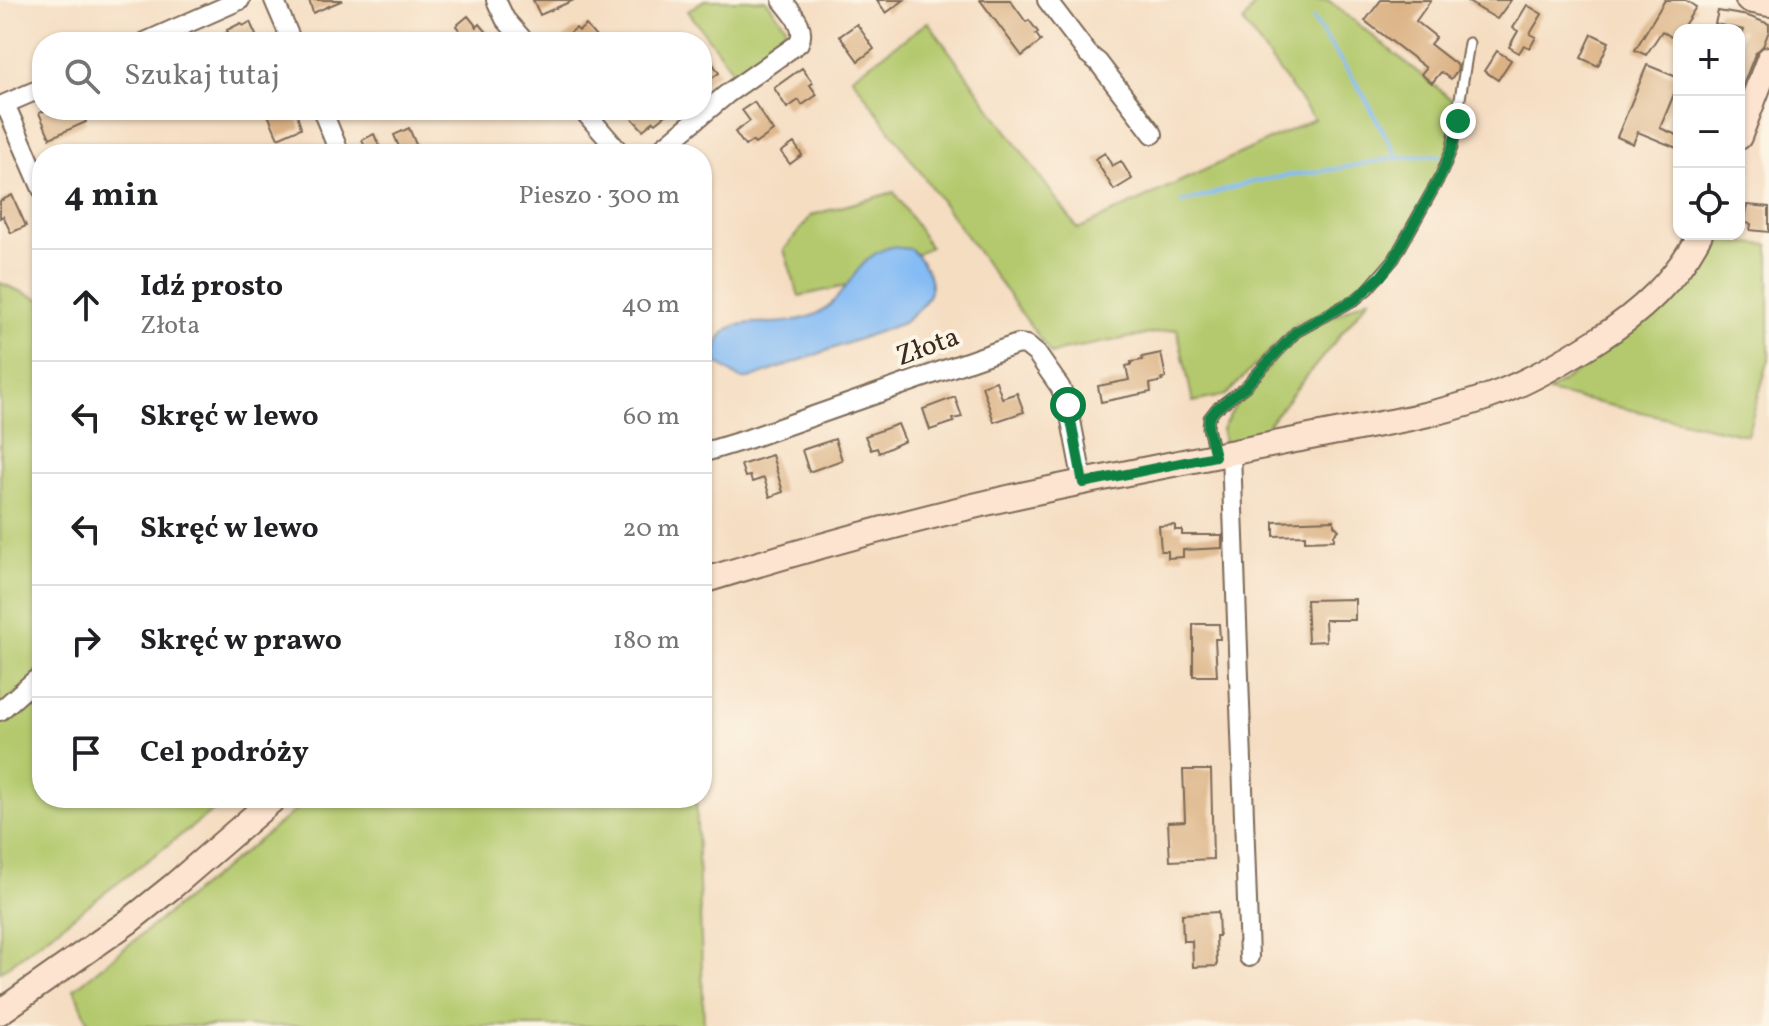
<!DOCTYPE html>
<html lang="pl">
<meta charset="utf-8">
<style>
body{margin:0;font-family:Vollkorn,serif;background:#f2f2f2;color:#202124}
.controls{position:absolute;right:24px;top:24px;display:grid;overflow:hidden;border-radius:16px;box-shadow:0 2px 6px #0004}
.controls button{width:72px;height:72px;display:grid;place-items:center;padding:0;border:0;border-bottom:2px solid #e0e0e0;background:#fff;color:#202124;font:40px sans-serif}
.stop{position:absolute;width:24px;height:24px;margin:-18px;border:6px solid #0b8043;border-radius:50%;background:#fff}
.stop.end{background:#0b8043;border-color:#fff;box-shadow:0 2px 8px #0008}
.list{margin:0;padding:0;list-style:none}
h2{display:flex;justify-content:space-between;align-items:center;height:104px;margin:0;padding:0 32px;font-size:34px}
h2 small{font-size:26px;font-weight:400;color:#757577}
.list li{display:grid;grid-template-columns:52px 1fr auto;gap:24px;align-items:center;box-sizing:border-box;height:112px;padding:0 32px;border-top:2px solid #e0e0e0}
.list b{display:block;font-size:30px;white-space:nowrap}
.list p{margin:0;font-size:26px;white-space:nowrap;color:#757577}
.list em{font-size:26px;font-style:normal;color:#757577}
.icon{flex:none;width:44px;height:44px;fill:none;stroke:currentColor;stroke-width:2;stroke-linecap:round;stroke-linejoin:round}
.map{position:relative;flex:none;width:1769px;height:1026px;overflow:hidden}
.search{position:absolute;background:#fff;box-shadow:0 2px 6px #0004;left:32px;top:32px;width:680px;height:88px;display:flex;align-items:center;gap:20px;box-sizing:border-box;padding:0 28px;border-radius:32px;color:#757577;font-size:30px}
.panel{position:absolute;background:#fff;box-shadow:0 2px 6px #0004;left:32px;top:144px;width:680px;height:664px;border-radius:32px}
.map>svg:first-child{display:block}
.green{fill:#b4c96d;stroke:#787a46;stroke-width:2}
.water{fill:#85bcf5;stroke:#60738a;stroke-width:2}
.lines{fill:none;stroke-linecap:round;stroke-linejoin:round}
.stream{stroke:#85bcf5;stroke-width:4}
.building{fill:#dcb285}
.lane-casing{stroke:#7c6957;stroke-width:13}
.street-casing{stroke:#7c6957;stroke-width:22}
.secondary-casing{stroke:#7c6957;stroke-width:28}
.lane{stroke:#fff;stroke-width:9}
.street{stroke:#fff;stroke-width:18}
.secondary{stroke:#fde4d0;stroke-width:24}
.route{stroke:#0b8043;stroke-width:10}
.labels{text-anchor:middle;stroke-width:8;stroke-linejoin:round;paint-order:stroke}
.street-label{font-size:28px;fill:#3b2a1e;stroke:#fcf5e5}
</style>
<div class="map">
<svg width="1769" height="1026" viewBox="0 0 1769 1026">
<rect width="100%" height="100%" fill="#fcf5e5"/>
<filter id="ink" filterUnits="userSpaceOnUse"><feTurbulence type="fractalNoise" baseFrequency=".0125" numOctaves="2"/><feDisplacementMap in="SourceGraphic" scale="16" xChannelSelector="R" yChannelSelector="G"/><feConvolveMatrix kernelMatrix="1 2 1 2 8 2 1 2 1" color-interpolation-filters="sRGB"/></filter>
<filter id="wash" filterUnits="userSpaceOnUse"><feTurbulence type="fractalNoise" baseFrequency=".006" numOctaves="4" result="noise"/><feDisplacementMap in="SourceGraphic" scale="32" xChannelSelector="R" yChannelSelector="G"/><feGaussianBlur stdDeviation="1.8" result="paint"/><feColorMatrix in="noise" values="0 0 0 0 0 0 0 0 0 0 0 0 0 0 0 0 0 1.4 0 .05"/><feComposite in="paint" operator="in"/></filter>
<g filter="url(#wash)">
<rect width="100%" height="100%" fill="#f5ddc2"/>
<path class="green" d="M704,0H766L786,26L782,43L736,75L688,11Z
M1258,0H1328L1456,103L1447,158L1401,240L1375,275L1348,297L1313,317L1297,323L1226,395L1193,402L1177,329L1062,350L1051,354L852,77L928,22L1078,229L1314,119L1243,22Z
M894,192L930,247L869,281L799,296L784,250L812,215Z
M1708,240L1769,245V359L1747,435L1548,392L1611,347L1675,290Z
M0,283L42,300V798H230L0,972Z
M1371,297L1255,440L1224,445L1222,429L1239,399L1298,335Z
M311,798H696L704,1026H90L74,989Z"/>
<path class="water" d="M891,247L911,249C940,281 937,296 903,323L749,379H740L716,362C714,323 741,322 771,323C784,323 802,320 814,315C848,301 853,256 891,247Z"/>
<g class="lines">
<path class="stream" d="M1313,19L1360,89L1398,158
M1182,202C1205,198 1225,189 1248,183C1278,176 1310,173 1341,168C1374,162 1407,154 1440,156"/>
</g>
<g id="blocks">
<path class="building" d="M309,0H343L313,13Z
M533,0H574L540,15Z
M877,0H904L886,13Z
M980,0H1010L1026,22L1029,20L1038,32L1036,34L1041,41L1022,56Z
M1381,0H1431L1416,21L1436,37L1430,44L1458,66L1457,71L1451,79L1441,72L1432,83L1421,74L1426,68L1365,21Z
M1465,0H1511L1497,19Z
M1665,0H1685L1696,7L1681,30H1679L1675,39L1662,31L1646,55L1635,50Z
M1527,5L1542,14L1530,34L1536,37L1530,48L1524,45L1519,53L1509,47L1518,31L1513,28Z
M1718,11L1748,16L1769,24V31L1763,46L1755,54L1739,95V43L1744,30L1715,24Z
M468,16L477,27L480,24L495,42H469L456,26Z
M250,22L259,42H205L228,32L227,30L241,23L243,26Z
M857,24L874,49L858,61L840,36Z
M586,25L600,42H559L576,28L579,31Z
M1592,34L1609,42L1598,66L1581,58Z
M702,47L719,73L702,85Z
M1497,51L1511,60L1498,80L1484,71Z
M1647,65L1679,78V82L1660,128L1679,136V149L1638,132L1633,144L1617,137Z
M802,68L813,83L810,85L817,95L802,105L799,100L787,108L774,88Z
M754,102L773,131L755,144L752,141L745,146L735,132L750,121L742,110Z
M46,110H81L86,122L50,138L39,113Z
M266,110H296L301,128L278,138Z
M640,110H672L656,123L654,121L643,130L631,117Z
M409,128L420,154H402L394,135Z
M374,134L380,148L368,154L362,140Z
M794,143L802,155L790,164L781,152Z
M1105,153L1112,166L1121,161L1132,179L1114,190L1095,159Z
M12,195L26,226L11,233L3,216L0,218V201Z
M1747,205L1769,207V232L1750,230L1751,224L1745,223Z
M1161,353L1166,378L1161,379L1162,381L1150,384L1151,392L1101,402L1098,386L1129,380L1126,366L1131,365V362L1143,360L1142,357Z
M996,381L1002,398L1017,393L1024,412L994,422L982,386Z
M955,397L962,417L953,419L954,422L930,430L923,409Z
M898,424L905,441L879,453L877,448L871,450L865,436Z
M835,439L842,460L809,472L802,450Z
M772,455L783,492L770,497L764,478L752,482L750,476L745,477L741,465Z
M1334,520V525L1339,530L1334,535V540L1305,541V535L1274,536V522Z
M1175,525V530H1182V535H1222V548L1183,550V557L1168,558V551H1161L1159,526Z
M1355,599V620H1325L1326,641L1308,642L1306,600Z
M1193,624H1219L1220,639H1215L1217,676H1193Z
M1183,770H1211L1213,859L1170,861L1168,822L1185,821Z
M1218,912L1219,936H1216L1217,966L1193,967L1192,941H1183L1182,914Z"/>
</g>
</g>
<g filter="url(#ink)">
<use href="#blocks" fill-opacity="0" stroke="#7c6957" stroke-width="2"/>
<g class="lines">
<defs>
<path id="lane" d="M1215,456L1208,428L1209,418L1216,409L1245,387L1296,332L1356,299L1368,289L1394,259L1441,175L1452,148L1469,43"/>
<path id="street" d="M274,0L292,42
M496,0L505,19L525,42
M1047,0L1088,54L1098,62L1153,134
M145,42L240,0
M5,104L42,189
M0,106L42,88
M322,110L340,154
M583,110L621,154
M655,154L727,94L799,43C807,27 792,13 782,0
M702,453L748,439L1018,344L1026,345L1037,354L1060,387L1068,405L1083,483
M1231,453L1249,957
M0,711L34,681L42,676"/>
<path id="secondary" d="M1748,0L1769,4
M1739,137L1769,59
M702,581C814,547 926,515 1040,491C1125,473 1210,457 1295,440C1363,426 1435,418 1501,392C1534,379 1566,360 1596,341C1640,313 1676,280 1700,234
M0,1012L128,922L173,886L275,798"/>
</defs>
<use href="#lane" class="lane-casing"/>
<use href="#street" class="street-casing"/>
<use href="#secondary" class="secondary-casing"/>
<use href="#lane" class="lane"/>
<use href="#street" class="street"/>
<use href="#secondary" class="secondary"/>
</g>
</g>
<g class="lines" filter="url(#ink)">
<path class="route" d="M1068,405L1083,483L1215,456L1208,428L1209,418L1216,409L1245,387L1296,332L1356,299L1381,276L1394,259L1441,175L1452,148L1458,121"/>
</g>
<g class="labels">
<g class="street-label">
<text transform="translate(927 345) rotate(-20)" y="10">Złota</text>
</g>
</g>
</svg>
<div class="controls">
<button>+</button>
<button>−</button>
<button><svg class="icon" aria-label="locate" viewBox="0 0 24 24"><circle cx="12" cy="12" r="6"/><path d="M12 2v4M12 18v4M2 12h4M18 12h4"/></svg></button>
</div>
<div class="stop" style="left:1068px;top:405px"></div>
<div class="stop end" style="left:1458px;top:121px"></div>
<div class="search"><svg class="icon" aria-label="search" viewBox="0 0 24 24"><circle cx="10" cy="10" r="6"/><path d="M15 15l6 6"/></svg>Szukaj tutaj</div>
<section class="panel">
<h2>4 min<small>Pieszo · 300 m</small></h2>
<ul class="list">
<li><svg class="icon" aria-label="ahead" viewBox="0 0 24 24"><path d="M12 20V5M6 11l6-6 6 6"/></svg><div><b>Idź prosto</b><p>Złota</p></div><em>40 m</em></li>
<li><svg class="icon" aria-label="left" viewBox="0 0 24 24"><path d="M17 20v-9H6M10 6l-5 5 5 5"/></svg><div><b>Skręć w lewo</b></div><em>60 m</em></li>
<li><svg class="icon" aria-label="left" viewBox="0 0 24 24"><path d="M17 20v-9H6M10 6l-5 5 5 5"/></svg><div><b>Skręć w lewo</b></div><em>20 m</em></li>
<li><svg class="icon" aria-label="right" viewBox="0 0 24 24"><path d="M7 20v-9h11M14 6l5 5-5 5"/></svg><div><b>Skręć w prawo</b></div><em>180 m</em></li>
<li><svg class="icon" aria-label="arrive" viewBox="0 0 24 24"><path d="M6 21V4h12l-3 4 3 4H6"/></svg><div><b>Cel podróży</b></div></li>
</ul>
</section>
</div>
